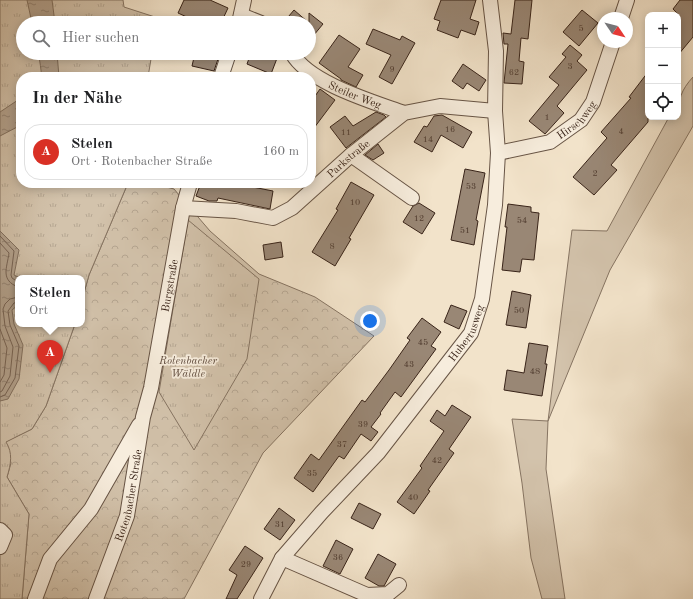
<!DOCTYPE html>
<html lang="de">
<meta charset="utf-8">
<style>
body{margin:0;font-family:"Old Standard TT",serif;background:#f6f6f6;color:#202124}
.controls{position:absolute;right:12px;top:12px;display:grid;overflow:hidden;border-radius:8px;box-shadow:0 2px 10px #0003}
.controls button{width:36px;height:36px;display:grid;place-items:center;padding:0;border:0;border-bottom:1px solid #e0e0e0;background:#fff;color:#202124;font:20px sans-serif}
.compass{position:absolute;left:597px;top:12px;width:36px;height:36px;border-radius:50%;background:#fff;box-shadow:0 2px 10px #0003;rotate:125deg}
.you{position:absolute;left:370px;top:321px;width:14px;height:14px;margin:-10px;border:3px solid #fff;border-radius:50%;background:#1a73e8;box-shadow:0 0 0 6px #1a73e833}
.badge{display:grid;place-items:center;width:26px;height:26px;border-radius:50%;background:#d93025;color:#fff;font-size:13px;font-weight:700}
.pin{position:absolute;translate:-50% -33px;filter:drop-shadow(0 1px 2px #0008)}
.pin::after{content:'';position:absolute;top:21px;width:14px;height:12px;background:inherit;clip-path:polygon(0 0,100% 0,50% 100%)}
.popup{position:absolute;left:15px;top:275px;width:70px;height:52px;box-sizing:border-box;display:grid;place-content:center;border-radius:8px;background:#fff;filter:drop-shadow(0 1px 3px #0005);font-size:13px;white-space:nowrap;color:#757577}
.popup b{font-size:15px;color:#202124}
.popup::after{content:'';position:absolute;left:50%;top:100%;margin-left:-8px;border:8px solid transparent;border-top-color:#fff}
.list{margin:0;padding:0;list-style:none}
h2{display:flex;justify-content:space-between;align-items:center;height:52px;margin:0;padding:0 16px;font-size:17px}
h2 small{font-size:13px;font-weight:400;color:#757577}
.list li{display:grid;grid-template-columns:26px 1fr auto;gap:12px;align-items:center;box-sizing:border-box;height:56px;margin:0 8px 8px;padding:0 8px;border:1px solid #e0e0e0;border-radius:16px}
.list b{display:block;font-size:15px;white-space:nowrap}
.list p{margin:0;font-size:13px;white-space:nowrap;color:#757577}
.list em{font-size:13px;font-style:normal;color:#757577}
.icon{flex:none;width:22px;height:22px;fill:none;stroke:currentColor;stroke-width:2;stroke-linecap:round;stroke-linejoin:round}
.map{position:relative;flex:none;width:693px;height:599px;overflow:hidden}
.search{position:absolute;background:#fff;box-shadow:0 2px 10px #0003;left:16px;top:16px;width:300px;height:44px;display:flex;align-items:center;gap:10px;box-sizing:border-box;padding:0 14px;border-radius:22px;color:#757577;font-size:15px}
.panel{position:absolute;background:#fff;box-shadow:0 2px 10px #0003;left:16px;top:72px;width:300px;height:116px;border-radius:16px}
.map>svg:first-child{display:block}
.green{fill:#d3c3ac;stroke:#867462}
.forest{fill:url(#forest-crowns);stroke:#867462}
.park{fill:url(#park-tufts);stroke:#867462}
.water{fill:url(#water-ripples);stroke:#82705f}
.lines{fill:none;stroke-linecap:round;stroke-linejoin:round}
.shore{stroke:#766354;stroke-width:1}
.building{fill:#998775;stroke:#392419}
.minor-casing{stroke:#675445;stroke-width:16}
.minor{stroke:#f7eddd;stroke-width:14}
.labels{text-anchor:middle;stroke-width:3.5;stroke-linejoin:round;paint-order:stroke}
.number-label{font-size:9px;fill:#513d30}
.street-label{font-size:11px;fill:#392419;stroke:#f7eddd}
.park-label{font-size:11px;font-style:italic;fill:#604c3e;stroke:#f7eddd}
</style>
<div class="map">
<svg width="693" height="599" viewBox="0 0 693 599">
<defs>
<pattern id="forest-crowns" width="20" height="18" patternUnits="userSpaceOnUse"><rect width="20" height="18" fill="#d3c3ac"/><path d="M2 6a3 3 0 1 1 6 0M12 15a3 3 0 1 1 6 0" fill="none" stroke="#b6a793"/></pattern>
<pattern id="park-tufts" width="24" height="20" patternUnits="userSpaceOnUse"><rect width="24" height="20" fill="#d3c3ac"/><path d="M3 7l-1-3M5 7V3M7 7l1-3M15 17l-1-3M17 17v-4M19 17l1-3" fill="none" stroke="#b6a793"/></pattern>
<pattern id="water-ripples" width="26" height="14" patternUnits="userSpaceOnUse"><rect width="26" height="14" fill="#b3a28e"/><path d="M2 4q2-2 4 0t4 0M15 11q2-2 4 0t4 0" fill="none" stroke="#938473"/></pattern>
</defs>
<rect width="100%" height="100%" fill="#f2e3ca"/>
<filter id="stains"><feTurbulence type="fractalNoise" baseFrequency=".005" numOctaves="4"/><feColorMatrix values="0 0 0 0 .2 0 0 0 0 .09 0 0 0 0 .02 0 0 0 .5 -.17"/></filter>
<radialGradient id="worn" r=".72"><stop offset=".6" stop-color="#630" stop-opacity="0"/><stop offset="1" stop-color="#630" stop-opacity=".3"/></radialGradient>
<path class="green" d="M693,77V126L610,270L548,421L546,469L565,599H542L531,558L522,483L512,419L548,421L572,230L607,231L669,117H678C678,100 681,90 693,77Z"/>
<path class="forest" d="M128,183H151L174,189L210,231L259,274L315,297L374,336L263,453L184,599H22L29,514L7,477L11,463L5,442L32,429L46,406L75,324H82V300L89,275Z"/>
<path class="park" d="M0,0H123L124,7L158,18L157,23H23V53H152L148,77H21V183H128L89,275L82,300V278H18V324H75L46,406L32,429L6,442C13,453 11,464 7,477L29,514L22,599H0Z
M188,220L259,279L247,359L194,450L159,392Z"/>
<path class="water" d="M27,0H52L55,23H32Z
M39,53H57L59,77H41C42,69 39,62 39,53Z
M21,98V125L0,136V112Z
M0,231L19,250L14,275L20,278H18V305L12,310L14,324L23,345L19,379L8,399L0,401Z"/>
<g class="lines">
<path class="shore" d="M0,236L14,251L11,275L12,278L18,282
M0,243L9,253C7,268 0,280 18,287
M0,329L7,348L4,375L0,382
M0,392L2,391L10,376L13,347L5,326L3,309L5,304L10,299L18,297
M0,397L5,395L15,378L19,346L10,325L8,311L14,303L18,302"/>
</g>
<path class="building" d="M184,0H210L228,8L221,23H200L178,13Z
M441,0H476L470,19L479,22L475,35L461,30L458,38L437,30L440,21L434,19Z
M515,0H532L528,39L521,38L519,61L524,62L522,84L504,83L508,44H504L503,33L511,34Z
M680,0H693V37L678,55V14L673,9Z
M294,10L309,23V13L323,24L309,41V23H283Z
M582,10L598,23L579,46L563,32Z
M373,29L400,40L402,36L415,43L392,84L379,77L391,55L366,44Z
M339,35L360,49L348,67L363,75L356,87L341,80V79L319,63Z
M570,45L582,55L577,61L587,70L557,106L564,113L545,134L529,121L559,85L549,77L566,57L562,54Z
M195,53H220L214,71L192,66Z
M251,53H279L271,74L247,64Z
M463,64L486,80L479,91L467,83L463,89L452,81Z
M648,72V122L611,165L617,170L594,195L573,177L607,138L601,132L631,98L629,97Z
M320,89L335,100L311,132V102Z
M376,112L384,115L386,117L346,148L330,127L345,116L353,126Z
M442,115L472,132L463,148L441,135L432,152L414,142L424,126L427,127L434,116Z
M378,144L384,153L373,160L365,155Z
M465,169L485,173L476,220L478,221L474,245L451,240Z
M351,182L374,195L349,238L351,239L335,266L312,252L338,210L336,209Z
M201,183H232L273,191L270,209L218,198L217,201H209L196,196Z
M419,203L435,213L422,234L403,222L413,206Z
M508,204L531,207V212L539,213L534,260L522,259L520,272L502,270L507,227H505Z
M281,242L283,257L265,260L263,245Z
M512,291L531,295L526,328L506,325Z
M451,305L467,311L459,329L444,322Z
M422,318L441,332L431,346L436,349L401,397L395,392L380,413L381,414L371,427L378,432L371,441L361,434L344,459L339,456L313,492L294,478L311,454L319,460L362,400L365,402L389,370L410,340L407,338Z
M529,343L548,346L545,364H547L542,396L504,390L507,370L524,373Z
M452,405L471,417L449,449L454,453L428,490L430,491L414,514L397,502L422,468L420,466L444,431L430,421L437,410L445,416Z
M359,503L381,514L373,529L351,518Z
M279,508L295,520L280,540L264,529Z
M336,540L353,549L340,574L323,566Z
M245,546L263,558L237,599H226L237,575L229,570Z
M378,554L396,564L384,586H379L365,578Z"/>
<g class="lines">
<defs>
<g id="minor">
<path d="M241,15L261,23"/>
<path d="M621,18L627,0"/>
<path d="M239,23L244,0"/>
<path id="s1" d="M292,53C308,83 374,102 404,113"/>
<path d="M221,77L229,53"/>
<path id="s2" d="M498,153L550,142L581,120L593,102L613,42"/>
<path d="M351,155L412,198"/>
<path id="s3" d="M183,208L236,211L273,218L292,208L351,155L404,113L440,106L495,111"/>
<path d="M0,530L5,535L0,547"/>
<path d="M282,558L367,595L388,594L399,585"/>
<path d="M35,599L50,559L91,509L139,425"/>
<path id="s4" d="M96,599L127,516L143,417L151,388L183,208L190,183"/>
<path id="s5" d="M261,599L282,558L322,512L378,453L471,333L482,299L495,205L498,153L495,111L496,51L490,0"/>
</g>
</defs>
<use href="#minor" class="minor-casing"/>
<use href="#minor" class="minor"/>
</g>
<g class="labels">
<g class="number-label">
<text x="581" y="31">5</text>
<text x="570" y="69">3</text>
<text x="392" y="72">9</text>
<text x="514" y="75">62</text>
<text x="547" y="120">1</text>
<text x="450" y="132">16</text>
<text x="621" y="134">4</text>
<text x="346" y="135">11</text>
<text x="428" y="142">14</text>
<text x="595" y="176">2</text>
<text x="471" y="189">53</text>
<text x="355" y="205">10</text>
<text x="419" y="221">12</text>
<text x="522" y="223">54</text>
<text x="465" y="233">51</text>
<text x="332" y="249">8</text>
<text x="519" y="313">50</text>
<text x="423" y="345">45</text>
<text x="409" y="367">43</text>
<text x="535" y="374">48</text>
<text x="363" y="427">39</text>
<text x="342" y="447">37</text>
<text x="437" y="463">42</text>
<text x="312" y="476">35</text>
<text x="413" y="500">40</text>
<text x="280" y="527">31</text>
<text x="338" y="560">36</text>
<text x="246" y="567">29</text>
</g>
<g class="street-label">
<text dy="4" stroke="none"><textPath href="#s1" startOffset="77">Steiler Weg</textPath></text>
<text dy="4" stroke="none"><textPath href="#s2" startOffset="88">Hirschweg</textPath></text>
<text dy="4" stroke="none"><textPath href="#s3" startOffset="187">Parkstraße</textPath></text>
<text dy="4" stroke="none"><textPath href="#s4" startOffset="323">Burgstraße</textPath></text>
<text dy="4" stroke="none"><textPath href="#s5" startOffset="338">Hubertusweg</textPath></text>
<text dy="4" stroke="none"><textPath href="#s4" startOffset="109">Rotenbacher Straße</textPath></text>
</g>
<g class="park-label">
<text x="188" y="364">Rotenbacher<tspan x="188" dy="13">Wäldle</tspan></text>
</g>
</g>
<rect width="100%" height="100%" filter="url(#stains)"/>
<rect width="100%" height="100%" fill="url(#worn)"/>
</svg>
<div class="controls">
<button>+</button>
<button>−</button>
<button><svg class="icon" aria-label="locate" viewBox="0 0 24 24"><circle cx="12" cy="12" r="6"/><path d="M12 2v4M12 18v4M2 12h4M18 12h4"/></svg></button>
</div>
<svg class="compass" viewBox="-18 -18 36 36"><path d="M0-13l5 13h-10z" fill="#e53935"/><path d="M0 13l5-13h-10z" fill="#757577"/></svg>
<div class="you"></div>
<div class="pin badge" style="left:50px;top:373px">A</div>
<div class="popup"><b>Stelen</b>Ort</div>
<div class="search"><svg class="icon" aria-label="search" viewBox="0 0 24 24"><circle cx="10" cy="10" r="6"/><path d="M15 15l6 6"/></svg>Hier suchen</div>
<section class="panel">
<h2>In der Nähe<small></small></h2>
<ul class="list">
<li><span class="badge">A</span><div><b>Stelen</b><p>Ort · Rotenbacher Straße</p></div><em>160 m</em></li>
</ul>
</section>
</div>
